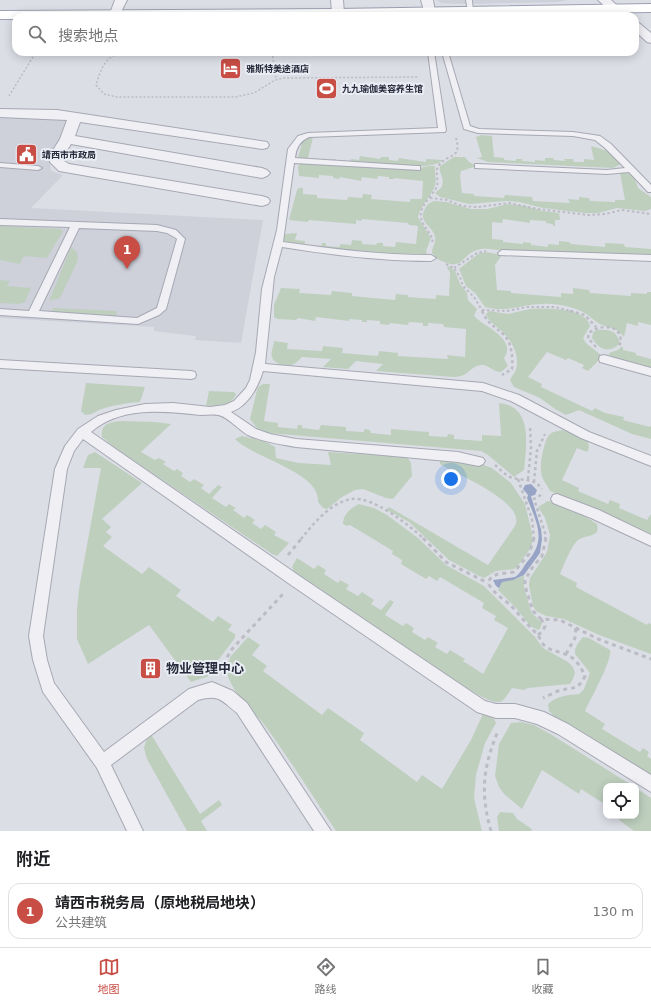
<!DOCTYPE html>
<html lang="zh">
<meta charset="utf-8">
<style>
body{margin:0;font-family:"DejaVu Sans","Noto Sans SC",sans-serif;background:#f6f6f6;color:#202124}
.controls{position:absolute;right:12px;bottom:12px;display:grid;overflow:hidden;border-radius:8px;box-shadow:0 2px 10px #0003}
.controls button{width:36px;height:36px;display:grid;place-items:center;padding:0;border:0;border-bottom:1px solid #e0e0e0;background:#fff;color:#202124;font:20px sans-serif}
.you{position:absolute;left:451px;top:479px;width:14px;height:14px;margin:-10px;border:3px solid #fff;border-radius:50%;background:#1a73e8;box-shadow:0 0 0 6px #1a73e833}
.badge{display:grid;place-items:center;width:26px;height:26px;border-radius:50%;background:#c74d45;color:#fff;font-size:13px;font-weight:700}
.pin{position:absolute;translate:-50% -33px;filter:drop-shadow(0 1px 2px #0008)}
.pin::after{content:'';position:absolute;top:21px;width:14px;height:12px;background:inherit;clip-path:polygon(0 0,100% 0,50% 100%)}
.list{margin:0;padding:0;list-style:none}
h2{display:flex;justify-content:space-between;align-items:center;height:52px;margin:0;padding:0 16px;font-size:17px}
h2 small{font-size:13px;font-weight:400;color:#757577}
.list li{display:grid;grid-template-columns:26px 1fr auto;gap:12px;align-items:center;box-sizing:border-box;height:56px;margin:0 8px 8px;padding:0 8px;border:1px solid #e0e0e0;border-radius:12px}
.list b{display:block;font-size:15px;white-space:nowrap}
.list p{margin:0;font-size:13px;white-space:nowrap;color:#757577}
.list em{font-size:13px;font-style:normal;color:#757577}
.icon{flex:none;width:22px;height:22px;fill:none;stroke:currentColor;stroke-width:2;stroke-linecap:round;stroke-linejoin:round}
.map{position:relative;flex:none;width:651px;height:831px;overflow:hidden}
.search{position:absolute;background:#fff;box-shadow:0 2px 10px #0003;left:12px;right:12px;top:12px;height:44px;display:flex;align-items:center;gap:10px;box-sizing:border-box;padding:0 14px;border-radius:12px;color:#757577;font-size:15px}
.sheet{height:116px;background:#fff}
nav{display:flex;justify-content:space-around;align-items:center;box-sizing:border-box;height:56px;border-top:1px solid #e0e0e0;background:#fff;font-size:11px;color:#757577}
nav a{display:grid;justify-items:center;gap:2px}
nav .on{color:#c74d45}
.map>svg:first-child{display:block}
.built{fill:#ced0da}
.green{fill:#becfbe}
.water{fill:#98a4c5}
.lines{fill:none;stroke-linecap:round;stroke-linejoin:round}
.service-casing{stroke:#a6a8b3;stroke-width:2}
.minor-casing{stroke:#a6a8b3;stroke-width:2}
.primary-casing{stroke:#9ca0b1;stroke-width:2}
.path-far3{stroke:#bbbcc4;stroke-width:1.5;stroke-dasharray:2 2;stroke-linecap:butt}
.path-far2{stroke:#bbbcc4;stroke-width:2;stroke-dasharray:2.5 2.5;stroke-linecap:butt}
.path-far1{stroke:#bbbcc4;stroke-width:2.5;stroke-dasharray:3 3;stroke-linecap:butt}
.path{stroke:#bbbcc4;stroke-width:3;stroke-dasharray:4 4;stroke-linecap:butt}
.service{fill:#efeff4;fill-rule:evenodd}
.minor{fill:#efeff4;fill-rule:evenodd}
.primary{fill:#fff;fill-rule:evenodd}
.labels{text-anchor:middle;stroke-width:4;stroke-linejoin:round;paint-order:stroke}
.far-poi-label{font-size:9px;font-weight:bold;fill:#272a3b;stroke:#ebedf4;text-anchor:start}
.near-poi-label{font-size:13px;font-weight:bold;fill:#272a3b;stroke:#ebedf4;text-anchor:start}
</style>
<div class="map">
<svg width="651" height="831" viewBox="0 0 651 831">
<rect width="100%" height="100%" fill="#dcdee6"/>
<path class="built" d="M436,0H568L558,2L465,4L441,3Z
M0,117L69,118L57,145L50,165L51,171L63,175L31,208L263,220L241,343L195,340L196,336L154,331V327L0,318Z"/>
<path class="green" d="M481,135L492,136L494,157L504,158V160L516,161V159H522V161L535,162V160L545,161V158H553L554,160L565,161L564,159H573L574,162H584V159L594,160L591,146L611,152L621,164L613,168L488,162L477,158L482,157L476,137Z
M308,137H313L308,158L332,161L333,159H336V161L350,162L351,159L359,160L360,156L380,159L381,157H389V160L398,161L399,158L426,162V159L443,160C432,171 392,164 377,164C351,164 325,164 300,159L298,157L303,140Z
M454,157H465L469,162L477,166L461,171L460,176L462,193L474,194V196L504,198L505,195L532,197L533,201L570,203L568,199L579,200V197L589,198L590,201L615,202V200H625L620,173H626L634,176L638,188L651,197V209L645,211L617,208L598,213H585L543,208L519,202L506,201L469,204L440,197L435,193C437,191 441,189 442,186C445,178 438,173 440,166Z
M300,163L419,168L429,166H435C434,171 437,178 435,185C432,196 421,204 418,217L431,238L426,251L427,254L394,255L352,252L283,241L285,234L297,233L295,240L305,241V244L321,246L322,243H326V246L339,247L341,244L351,245L352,240L362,241V244L376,245L377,243H383V246L395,247L396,242L416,244L418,226L409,225L408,223L362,219L361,221L356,220V224L309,220L308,222L289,220L297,190L299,188H303V194L317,195V198L347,200L348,197L362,198L363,194L372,195L371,199L410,202V199H422L423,181L394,178V179H389V177L378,176L377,179L362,177L361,181L340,177L339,179L333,178V176L319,175V178L299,176L298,167Z
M434,201L446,202L471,209H487L508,204L525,206L543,211L559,213L560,220H555V226H553V224L546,223V221L530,220V223L503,219L502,223L492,222V239L503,240V242L523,244V242L531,243V245L548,247V244L559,245V241L569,242L571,244L605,247V243L624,244L625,247L651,249V254L505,251C496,250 486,247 477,250C461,255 464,270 444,262C439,260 435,258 432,253C432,247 436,243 435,237C433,226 417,222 425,209C427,205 429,203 434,201Z
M0,226L60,229L63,231L47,258L24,256L20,264L0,260Z
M71,247L77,252L78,260L60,298L49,301Z
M486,252L502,255L495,265L497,290L511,291V293L561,297V293L573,294V288L589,290L590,293L631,296V293L647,294V292H651V325L638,322V326L627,323L624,337C617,327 608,328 598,323C593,320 590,316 585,313C574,307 556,303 543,304C521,304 508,313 485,307L475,293L466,286L459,269L478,254Z
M448,266L452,268L456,273L460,284L467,293L468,300L477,309L474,316C483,326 518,339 504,358L508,366L501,372C493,372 488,364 481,365C468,367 470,377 453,377L376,371L383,364L356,361L348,369L323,367L331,359L302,357C300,359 297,362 294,364C288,367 274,365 272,357C270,353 274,346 274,341L288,343L287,349L322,351L323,346L343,348L342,353L378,356L379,351L398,353V356L448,359L447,355L465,357L466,329L444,327L443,324L428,323V326H423V323L409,322L408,325L390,323L389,325L380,324V321L367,320V322H362V320L349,319V321L316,317L315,321L298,318L296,320L277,319L274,317V305L281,288L300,289L299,293L331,295L332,291L352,293V296L395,300L396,294L408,295V297L436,299V295L449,296L450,272L447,268Z
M0,280L10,281L7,286L31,288L25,302L18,304L0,303Z
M53,308L117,311L116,316L51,313Z
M530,309C545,308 586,307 590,326L583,338L586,343L601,355V358L588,371L582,368L584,365L568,358L566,360L547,352L528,377L542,384L541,387L592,411L595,408L605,413L624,417L623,420L650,427L651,425V439L632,434L579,410L566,415L555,409L540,398L514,387L510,380C511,377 513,375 515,372C522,355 510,338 498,328C493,323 488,321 486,314L489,311L508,314Z
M597,330C608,329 617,330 620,343C610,354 599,350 592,338L593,332Z
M621,347H623V350L636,353V355L651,359V368L621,360L609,355V353L618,350Z
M86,383L145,387L140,402C126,403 115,405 102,409C96,411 92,415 85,415L81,411Z
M263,384H270L264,421L278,423V427L297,429L298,425H302V428L319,430L321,425L346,427V431L364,432V429L370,430L371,433L391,435V429L429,432V436L447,437L448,434L454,435V439L482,441V435L501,436L499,403C534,406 526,447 524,470L514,477L488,455L481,451L268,433L257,428L250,419L257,390L258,387Z
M209,391L234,392L236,394C232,406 217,405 206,406Z
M122,421L155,422L171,424L141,452L155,460L159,458L166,462L163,464L174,471L177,469L183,473L181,476L190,482L194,479L204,485L201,488L209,494L218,485L222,487L212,498L226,507L229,504L236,508L233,510L244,518L247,515L255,520L252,523L261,529L265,525L276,532L274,535L289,543L277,556L272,554L115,448L102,437C100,423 111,422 122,421Z
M562,430C571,431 581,436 588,441L589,448L587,452L577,448L562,480L579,488L578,491L608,504L610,500L620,504L619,508L647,520L650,515H651V534L550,491C547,484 541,479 541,471C540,462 544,440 550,434C554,431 558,431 562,430Z
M242,436L264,441L275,447L276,458L299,463L331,465L328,452L406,457L408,458L411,463L412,476L393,499L386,498L363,489L355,490L342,497L327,509L323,508L318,502C321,472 253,458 235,439Z
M95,452L142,483L102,519L111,527L106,532L112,537L103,546L142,574L149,567L181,590L176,596L213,622L218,616L232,625L228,630L235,634V638L216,663L209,676L191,682L149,625L88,664L77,639V609L79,589L101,468H83L88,455Z
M440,460L475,462L492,468L511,483L525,504L532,533V546L520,563L514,569L496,571L484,578L479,576L449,560L409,522L387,510L389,507L488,565L515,526C527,502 455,474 440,464Z
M548,501C565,503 583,515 597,524C601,538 586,534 578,540C571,546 564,565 560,574L577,583L576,587L647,625L648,623L651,624V654L599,635L564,619L546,616L536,611L533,606L529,585L530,578L547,552L550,535L545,518L538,507Z
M359,504L374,508L387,515L418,538L446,565L484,586L535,637L543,648L568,662L573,667L575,673L573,679L570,684L528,688L524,690L512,688C509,692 506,698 502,701C494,706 474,692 467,688L295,574L292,567L297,558L314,569L318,565L326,570L324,574L338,583L340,580L349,585L346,589L358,596L362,592L374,600L371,604L381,610L390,600L394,602L385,615L403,626L406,623L414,628L412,632L425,640L428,637L438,643L435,647L447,654L450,650L465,659L463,661L483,674L508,628L494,620L496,616L482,608L484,603L440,577L437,581L429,576L426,579L401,564L402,560L392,554L393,551L350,525L347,526L343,524C343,514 351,508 359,504Z
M524,575V587L530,608L532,613L542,623L540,629L538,630L530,626L516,608L498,590L502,581L519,578Z
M248,637L260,645L252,655L267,666L263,671L322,715L328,708L364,733L360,740L417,782L422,775L442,789L471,740L483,714H486L494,719L496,723L485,743L476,775L474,798L482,831H336C313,797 291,761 266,727C252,708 230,693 226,668L231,656Z
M583,637L589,638L610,650C613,659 590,700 585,711L605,724L602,729L640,752L643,748L649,752L647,756L651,759V777L556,718L549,711L548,704C557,696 567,695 579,694L584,689L590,673L575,654C574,647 579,642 583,637Z
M521,722L534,725L552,735L633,786H606V805L581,789L579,794L542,770L522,809L504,794L499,787L495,776L499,744L511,723Z
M151,736H152L200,814L219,800L222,805L201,821L207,831H187L147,759L144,748L147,738Z
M636,788L651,798V831H634L619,820L620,816H636Z
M500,812L513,813L517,819L532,829L531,831H499L497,817Z"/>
<path class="water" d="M531,484L537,490L535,495L531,496L541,529L542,539L540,553L524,575L513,580L502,582L499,588L496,586L493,580L515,577C521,573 523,567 527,562C547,540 537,523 527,498L528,495L523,489L525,485Z"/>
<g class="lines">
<defs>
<path id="service" d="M466,0H472L473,12L468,11Z
M428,52H434L446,130L445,132L309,137C300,141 296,148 295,158L417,166H420V170L294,163L283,242C333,249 381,255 431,255L436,258L431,261C381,261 332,255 282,247L274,277L265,364L483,383L519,395L589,432L651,456V466L581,438L511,401L482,391L263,371C258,387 248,406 231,412L256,429L270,434L296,439L458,452L483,458L485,461L483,464L479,466L458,462L296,447C280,444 263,442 248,435C240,431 227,416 218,415C212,414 206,415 200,415C163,411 121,406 91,432L301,577L485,701L496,704H515L544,712L568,724L651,775V792L558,734L537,724L515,718H496L477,712L291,585L83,439L74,451L67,469L43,636L47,660L54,683L104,752L189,689L212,682L233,691L247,703L331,831H314L237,713C221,700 219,694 198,700L111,765L143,831H127L97,768L43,692L33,660L29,636L55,469L65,446L78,429L98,416L116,410L145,404L173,403L210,407L225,405L234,401L246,388L250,380L256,352L262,289L277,230L288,149L298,136L308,133L438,128Z
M442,52H448L470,126L479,129L573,132L600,136L611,144L651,185V192H648L629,172L607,174L475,168V164H478L607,170L625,168L605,148L595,140L573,136L478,133L464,129Z
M0,163L38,166L42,168L38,170L0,167Z
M0,219L157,225L176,230L185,239L166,309L159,315L138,324L0,315V309L29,311L70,227L0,225ZM79,228L157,231L167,233L176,238L177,239L157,308L137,318L39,311Z
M502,250L651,255V261L499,255L498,253Z
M604,355L651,368V376L600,362L599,359L600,356Z
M0,360L191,371L195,372L196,375L195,378L191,379L0,368Z
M557,494L599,510L651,535V546L591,518L553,503L551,499L553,495Z"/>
<path id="minor" d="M115,0H127L119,16H109Z
M331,0H343L344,13L342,15H334L332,13Z
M421,0H433L435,12L433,14H425Z
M598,0H611L629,16H616Z
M635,21L639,23L651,33V43L647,42L635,31Z
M0,109L57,110L267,142L269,145L267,148L262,149L80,122L75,136L262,168L267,170L270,173L267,176L262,178L71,144L64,155V161L69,164L262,196L268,198L270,201L268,204L262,206L59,171L50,162V155L60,139L67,120L0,117Z"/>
<path id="primary" d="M651,4V12L375,16H16V19H0V11L338,9Z"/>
</defs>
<use href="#service" class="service-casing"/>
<use href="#minor" class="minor-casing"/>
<use href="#primary" class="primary-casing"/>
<path class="path-far3" d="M270,52L264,54H119C104,57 100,72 96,85L104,94L117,97H235L254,93L275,80L284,78L419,77
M272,52L276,79
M9,96L36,52"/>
<path class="path-far2" d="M430,198L447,200L462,206L478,207L509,203L538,209L588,215L605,214L622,210L651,214
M432,242L433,239C423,222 414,218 428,199C431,195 435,191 437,186C439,179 434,171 439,165C448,153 462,160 456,138
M446,264L454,268L460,277L463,286L474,297L483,312
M454,268L477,253L486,251
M482,310L507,311L527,307H555L574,312"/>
<path class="path-far1" d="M482,311C488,325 495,326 505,336C512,344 513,359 512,369L502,375
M570,311L585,315L596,327
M596,347L588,338L589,333C602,322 627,326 619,347
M495,465C500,469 507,477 513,478C525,481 534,478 542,489
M518,479L532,519L534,539
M528,479L531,447L530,426
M534,482L537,451L545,434
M541,495L534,499L546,536L545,539
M301,539C314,523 331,502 352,499C373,496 409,525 424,539"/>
<path class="path" d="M423,538L446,562L488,583
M534,538L529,554L514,572L498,574L491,577L488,583C495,596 507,600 516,611C522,619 529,626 537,634C540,637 541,643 545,646C551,651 558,651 565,654C575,657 581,667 585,676C578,691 572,687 558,691C553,693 548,696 543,698
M546,538L542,556L532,568L525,580V586L533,611L541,619L560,620L598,639L651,659
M288,555L302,538
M538,635L543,631L545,626L541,619
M566,654L575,638L576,627
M219,671L232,649L283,594
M491,831C480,793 483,767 498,731"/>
<use href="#service" class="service"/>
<use href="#minor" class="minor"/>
<use href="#primary" class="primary"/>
</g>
<defs>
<symbol id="hotel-square" viewBox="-11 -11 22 22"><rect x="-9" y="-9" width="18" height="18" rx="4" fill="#c74d45" stroke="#ebedf4"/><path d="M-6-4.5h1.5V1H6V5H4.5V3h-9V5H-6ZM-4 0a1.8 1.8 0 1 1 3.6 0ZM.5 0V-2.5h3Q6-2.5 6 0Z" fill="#fff"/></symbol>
<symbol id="stadium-square" viewBox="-11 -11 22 22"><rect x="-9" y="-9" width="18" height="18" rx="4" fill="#c74d45" stroke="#ebedf4"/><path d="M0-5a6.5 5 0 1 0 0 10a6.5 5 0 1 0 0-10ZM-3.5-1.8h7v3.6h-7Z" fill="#fff"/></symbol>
<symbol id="civic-square" viewBox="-11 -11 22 22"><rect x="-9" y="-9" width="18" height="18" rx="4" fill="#c74d45" stroke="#ebedf4"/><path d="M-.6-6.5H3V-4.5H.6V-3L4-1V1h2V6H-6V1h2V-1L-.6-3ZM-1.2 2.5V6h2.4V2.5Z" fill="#fff"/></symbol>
<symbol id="building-square" viewBox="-11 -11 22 22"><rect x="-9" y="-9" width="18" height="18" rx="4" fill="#c74d45" stroke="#ebedf4"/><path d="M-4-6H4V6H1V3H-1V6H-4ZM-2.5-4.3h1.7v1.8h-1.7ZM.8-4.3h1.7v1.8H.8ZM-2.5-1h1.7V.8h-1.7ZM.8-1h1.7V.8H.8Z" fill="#fff"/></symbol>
</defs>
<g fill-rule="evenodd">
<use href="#hotel-square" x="218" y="56" width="25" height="25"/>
<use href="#stadium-square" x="314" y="76" width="25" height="25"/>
<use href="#civic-square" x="14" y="142" width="25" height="25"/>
<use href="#building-square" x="138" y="656" width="25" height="25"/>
</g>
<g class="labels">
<g class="far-poi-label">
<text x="246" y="72">雅斯特美途酒店</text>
<text x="342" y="92">九九瑜伽美容养生馆</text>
<text x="42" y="158">靖西市市政局</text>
</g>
<g class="near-poi-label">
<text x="166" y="673">物业管理中心</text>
</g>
</g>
</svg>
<div class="controls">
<button><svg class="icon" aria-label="locate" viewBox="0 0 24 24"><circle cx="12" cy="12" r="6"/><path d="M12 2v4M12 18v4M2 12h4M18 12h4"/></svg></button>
</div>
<div class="you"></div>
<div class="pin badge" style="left:127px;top:269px">1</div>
<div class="search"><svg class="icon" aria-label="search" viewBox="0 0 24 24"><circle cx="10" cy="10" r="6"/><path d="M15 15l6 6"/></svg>搜索地点</div>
</div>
<section class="sheet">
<h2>附近<small></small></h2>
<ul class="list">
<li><span class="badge">1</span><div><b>靖西市税务局（原地税局地块）</b><p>公共建筑</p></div><em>130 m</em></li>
</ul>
</section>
<nav>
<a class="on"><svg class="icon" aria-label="map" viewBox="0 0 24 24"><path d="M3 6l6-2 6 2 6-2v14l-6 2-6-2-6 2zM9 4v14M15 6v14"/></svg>地图</a>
<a><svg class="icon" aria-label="directions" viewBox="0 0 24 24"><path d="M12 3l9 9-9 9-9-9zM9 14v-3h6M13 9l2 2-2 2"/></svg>路线</a>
<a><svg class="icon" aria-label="saved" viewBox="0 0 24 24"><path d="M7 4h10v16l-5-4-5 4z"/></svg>收藏</a>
</nav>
